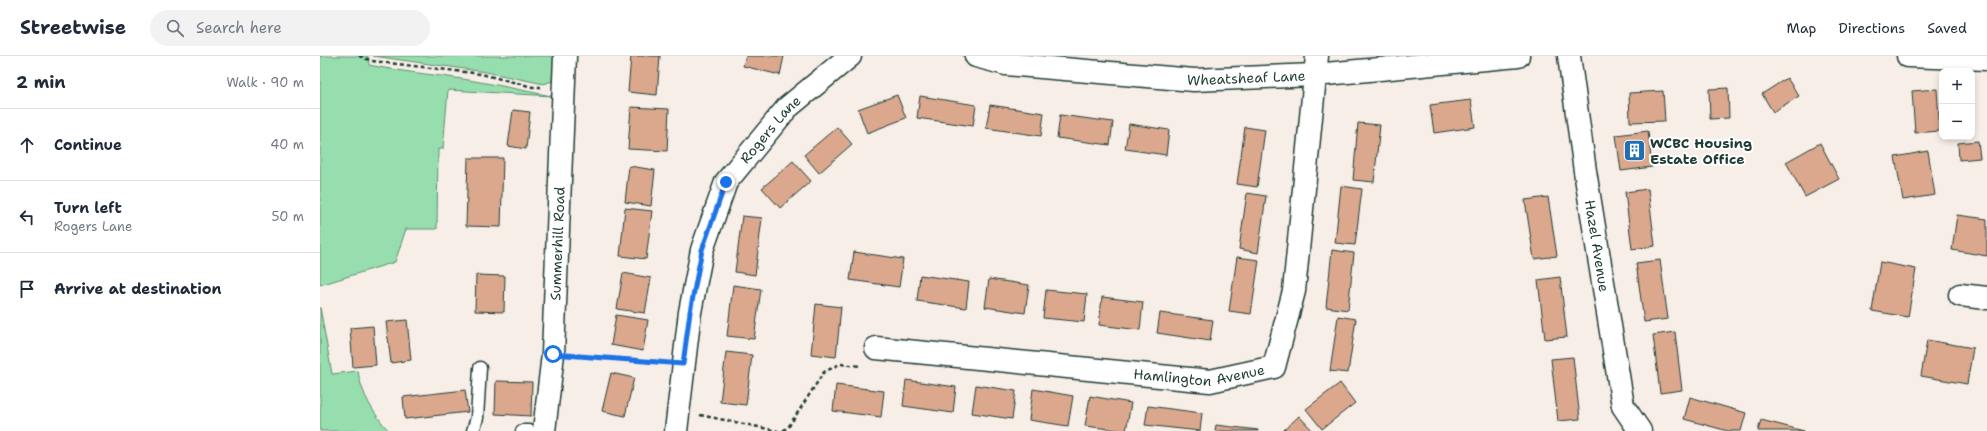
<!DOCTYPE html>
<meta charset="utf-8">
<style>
body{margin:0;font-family:"Shantell Sans",sans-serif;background:#f2f2f3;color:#1f2937}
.controls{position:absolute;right:12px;top:12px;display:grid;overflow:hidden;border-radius:8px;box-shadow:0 2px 6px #0003}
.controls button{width:36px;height:36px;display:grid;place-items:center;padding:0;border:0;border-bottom:1px solid #e0e1e3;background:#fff;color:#1f2937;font:20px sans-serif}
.stop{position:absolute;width:12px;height:12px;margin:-9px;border:3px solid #1a73e8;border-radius:50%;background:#fff}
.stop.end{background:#1a73e8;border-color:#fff;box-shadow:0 1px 4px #0008}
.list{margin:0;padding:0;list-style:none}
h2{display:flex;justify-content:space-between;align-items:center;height:52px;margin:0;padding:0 16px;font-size:17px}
h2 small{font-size:13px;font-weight:400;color:#747a83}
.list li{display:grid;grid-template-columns:26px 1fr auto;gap:12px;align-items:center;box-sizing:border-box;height:72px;padding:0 16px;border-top:1px solid #e0e1e3}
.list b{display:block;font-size:15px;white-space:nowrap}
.list p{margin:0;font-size:13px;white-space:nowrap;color:#747a83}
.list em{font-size:13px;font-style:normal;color:#747a83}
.icon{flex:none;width:22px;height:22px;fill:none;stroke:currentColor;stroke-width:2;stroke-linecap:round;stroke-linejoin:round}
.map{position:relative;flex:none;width:1667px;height:375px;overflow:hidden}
header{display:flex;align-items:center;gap:24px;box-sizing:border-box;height:56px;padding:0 20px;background:#fff;border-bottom:1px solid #e0e1e3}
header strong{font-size:19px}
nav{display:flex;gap:22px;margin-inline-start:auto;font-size:14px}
.search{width:280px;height:36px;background:#f2f2f3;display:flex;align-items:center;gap:10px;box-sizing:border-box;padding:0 14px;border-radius:22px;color:#747a83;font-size:15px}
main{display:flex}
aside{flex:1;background:#fff}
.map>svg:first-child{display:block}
.green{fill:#96dead;stroke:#5a8e70}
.building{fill:#dba88e;stroke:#1f3d34}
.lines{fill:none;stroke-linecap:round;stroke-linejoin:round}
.service-casing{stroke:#1f3d34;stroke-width:15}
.minor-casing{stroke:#1f3d34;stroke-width:25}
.tertiary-casing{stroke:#1f3d34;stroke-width:25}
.path{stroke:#1f3d34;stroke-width:2.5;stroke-dasharray:4 3;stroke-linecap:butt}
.service{stroke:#fff;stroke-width:12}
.minor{stroke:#fff;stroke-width:22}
.tertiary{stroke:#fff;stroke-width:22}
.route{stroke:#1a73e8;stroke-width:5}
.labels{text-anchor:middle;stroke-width:4;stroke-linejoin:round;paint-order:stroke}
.street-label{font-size:14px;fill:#1f3d34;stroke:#fff}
.poi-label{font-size:14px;font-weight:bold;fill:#1f3d34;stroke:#fff;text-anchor:start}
</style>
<header>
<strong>Streetwise</strong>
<div class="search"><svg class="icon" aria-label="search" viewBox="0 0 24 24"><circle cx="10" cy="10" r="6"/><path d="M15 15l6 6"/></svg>Search here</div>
<nav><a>Map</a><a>Directions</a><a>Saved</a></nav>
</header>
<main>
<aside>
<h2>2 min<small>Walk · 90 m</small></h2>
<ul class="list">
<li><svg class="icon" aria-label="ahead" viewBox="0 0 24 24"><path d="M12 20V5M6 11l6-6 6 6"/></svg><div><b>Continue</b></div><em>40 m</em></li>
<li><svg class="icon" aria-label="left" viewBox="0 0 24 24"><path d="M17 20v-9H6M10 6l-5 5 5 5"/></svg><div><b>Turn left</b><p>Rogers Lane</p></div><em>50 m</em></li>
<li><svg class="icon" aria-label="arrive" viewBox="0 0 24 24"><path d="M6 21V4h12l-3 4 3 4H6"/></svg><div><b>Arrive at destination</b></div></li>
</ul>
</aside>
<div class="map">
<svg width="1667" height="375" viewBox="0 0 1667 375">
<rect width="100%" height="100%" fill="#f8eee8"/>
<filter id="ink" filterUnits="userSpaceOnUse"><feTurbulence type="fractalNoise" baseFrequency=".025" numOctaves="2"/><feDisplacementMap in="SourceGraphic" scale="8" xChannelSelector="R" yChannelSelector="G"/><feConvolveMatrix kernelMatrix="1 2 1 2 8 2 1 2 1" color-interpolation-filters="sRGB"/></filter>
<g filter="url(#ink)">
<path class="green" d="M0,0H48L49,9C86,17 123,19 160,26C185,30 208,36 232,40L128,34L123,93H118L117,173H86L75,206L0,229Z
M53,0H239L237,23L224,28L166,16Z
M0,251L12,318L38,315C41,337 54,359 69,375H0Z"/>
<path class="building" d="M311,0H340L337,39L308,36Z
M426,0H464L460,19L423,10Z
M1467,22L1479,40L1453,56L1442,38Z
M1408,32L1409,62L1390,63L1389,33Z
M1617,33L1620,75L1595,77L1592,35Z
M1343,35L1345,65L1310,66L1309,37Z
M577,39L586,62L547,77L538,53Z
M600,40L656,49L653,70L597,62Z
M1151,44L1155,71L1114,77L1110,49Z
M670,49L724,57L721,80L666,72Z
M311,51L349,53L347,95L308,93Z
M193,54L210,56L206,93L188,90Z
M740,59L793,66L790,89L737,82Z
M1038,67L1060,69L1054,126L1033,124Z
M809,68L849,74L846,99L805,93Z
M517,71L532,88L499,117L484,99Z
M925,71L945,74L937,131L917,128Z
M1328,75L1332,111L1301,115L1296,79Z
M1658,85L1660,102L1639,104L1638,87Z
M1500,87L1519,123L1485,141L1466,106Z
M1608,95L1615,139L1583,144L1575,101Z
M148,102H183L181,171L146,170Z
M473,105L491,125L460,152L442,132Z
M309,110L335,114L331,150L305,146Z
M1021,130L1042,133L1035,189L1015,187Z
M1328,133L1335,190L1312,193L1305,136Z
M927,137L946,140L938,197L919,193Z
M1228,141L1237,200L1214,203L1205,144Z
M305,152L332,155L326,203L300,200Z
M1637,159L1667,163V200L1632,194Z
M422,160L442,162L435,219L415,216Z
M1012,194L1034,197L1028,254L1006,251Z
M534,196L583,203L579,231L530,224Z
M917,201L939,204L931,258L909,255Z
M1340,204L1348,263L1324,266L1316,207Z
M1560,206L1596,213L1588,261L1552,255Z
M303,217L331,222L325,257L297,253Z
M156,219L185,220L184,256L155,255Z
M600,219L649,226L646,252L597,245Z
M1240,221L1247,281L1225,283L1218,224Z
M669,223L709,229L705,257L665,251Z
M413,229L441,233L434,283L407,280Z
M726,234L767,238L764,266L723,262Z
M782,241L823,246L820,274L779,269Z
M496,248L521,251L516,301L491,298Z
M840,257L893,264L890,285L837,277Z
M296,259L328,264L323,295L291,289Z
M1018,260L1036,263L1028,317L1010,315Z
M87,264L91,304L71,307L66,266Z
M53,270L56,309L33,311L30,272Z
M1355,276L1362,334L1340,337L1333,279Z
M1607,284L1653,292L1647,328L1601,320Z
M406,296L432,299L426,349L400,346Z
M1253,301L1260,363L1238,365L1231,303Z
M291,317L314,322L305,360L282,355Z
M586,324L636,331L633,357L583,350Z
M176,325L212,326L211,360L175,358Z
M1020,327L1035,347L1002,373L986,353Z
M516,329L564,335L561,361L513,355Z
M656,329L696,335L692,363L652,357Z
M713,333L753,340L748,370L709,364Z
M145,334L148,356L85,363L83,341Z
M770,340L811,347L806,375L765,370Z
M1370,341L1426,357L1421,375H1408L1364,363Z
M828,350L882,357L880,375L825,369Z
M979,360L993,375H963Z
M1441,364L1484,375H1438Z
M896,369L938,374V375H895Z"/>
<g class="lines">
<defs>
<path id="service" d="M153,375L157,362L160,312
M202,375H209"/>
<g id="minor">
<path id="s1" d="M1249,0L1265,115L1303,350L1320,375"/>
<path d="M1640,239L1667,242"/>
<path id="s2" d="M556,292L890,325L954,311L974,235L997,0"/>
<path id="s3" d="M356,375L370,256L382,194L406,126L467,52L530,0"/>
</g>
<g id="tertiary">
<path id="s4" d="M656,0L686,8L874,24L995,19L1198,0"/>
<path d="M1588,0L1667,3"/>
<path id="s5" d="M224,375L233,298L245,0"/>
</g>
</defs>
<use href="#service" class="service-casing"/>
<use href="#minor" class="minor-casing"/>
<use href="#tertiary" class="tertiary-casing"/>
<path class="path" d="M39,0L52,5L161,18L213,31H221
M256,300L341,306
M380,359L458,375
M463,375L469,370L504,316L520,308L541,310"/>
<use href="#service" class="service"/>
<use href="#minor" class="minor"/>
<use href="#tertiary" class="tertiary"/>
</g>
</g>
<g class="lines" filter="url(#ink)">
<path class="route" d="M233,298L363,308L370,256L382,194L406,126"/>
</g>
<defs>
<symbol id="building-square" viewBox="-11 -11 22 22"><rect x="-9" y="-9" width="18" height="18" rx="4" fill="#1f6fb2" stroke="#fff"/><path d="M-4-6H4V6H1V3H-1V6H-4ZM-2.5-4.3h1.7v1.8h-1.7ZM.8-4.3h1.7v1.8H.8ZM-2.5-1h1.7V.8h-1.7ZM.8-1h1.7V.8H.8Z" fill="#fff"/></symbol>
</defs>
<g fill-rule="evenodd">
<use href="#building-square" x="1302" y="82" width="25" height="25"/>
</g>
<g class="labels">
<g class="street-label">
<text dy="5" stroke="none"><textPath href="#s4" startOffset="272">Wheatsheaf Lane</textPath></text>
<text dy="5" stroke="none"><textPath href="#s3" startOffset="324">Rogers Lane</textPath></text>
<text dy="5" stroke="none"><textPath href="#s5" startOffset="188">Summerhill Road</textPath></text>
<text dy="5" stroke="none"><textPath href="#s1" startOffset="192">Hazel Avenue</textPath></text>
<text dy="5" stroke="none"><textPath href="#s2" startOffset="325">Hamlington Avenue</textPath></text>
</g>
<g class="poi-label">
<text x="1330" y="92">WCBC Housing<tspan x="1330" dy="16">Estate Office</tspan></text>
</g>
</g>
</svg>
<div class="controls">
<button>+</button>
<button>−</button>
</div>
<div class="stop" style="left:233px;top:298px"></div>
<div class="stop end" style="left:406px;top:126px"></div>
</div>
</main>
